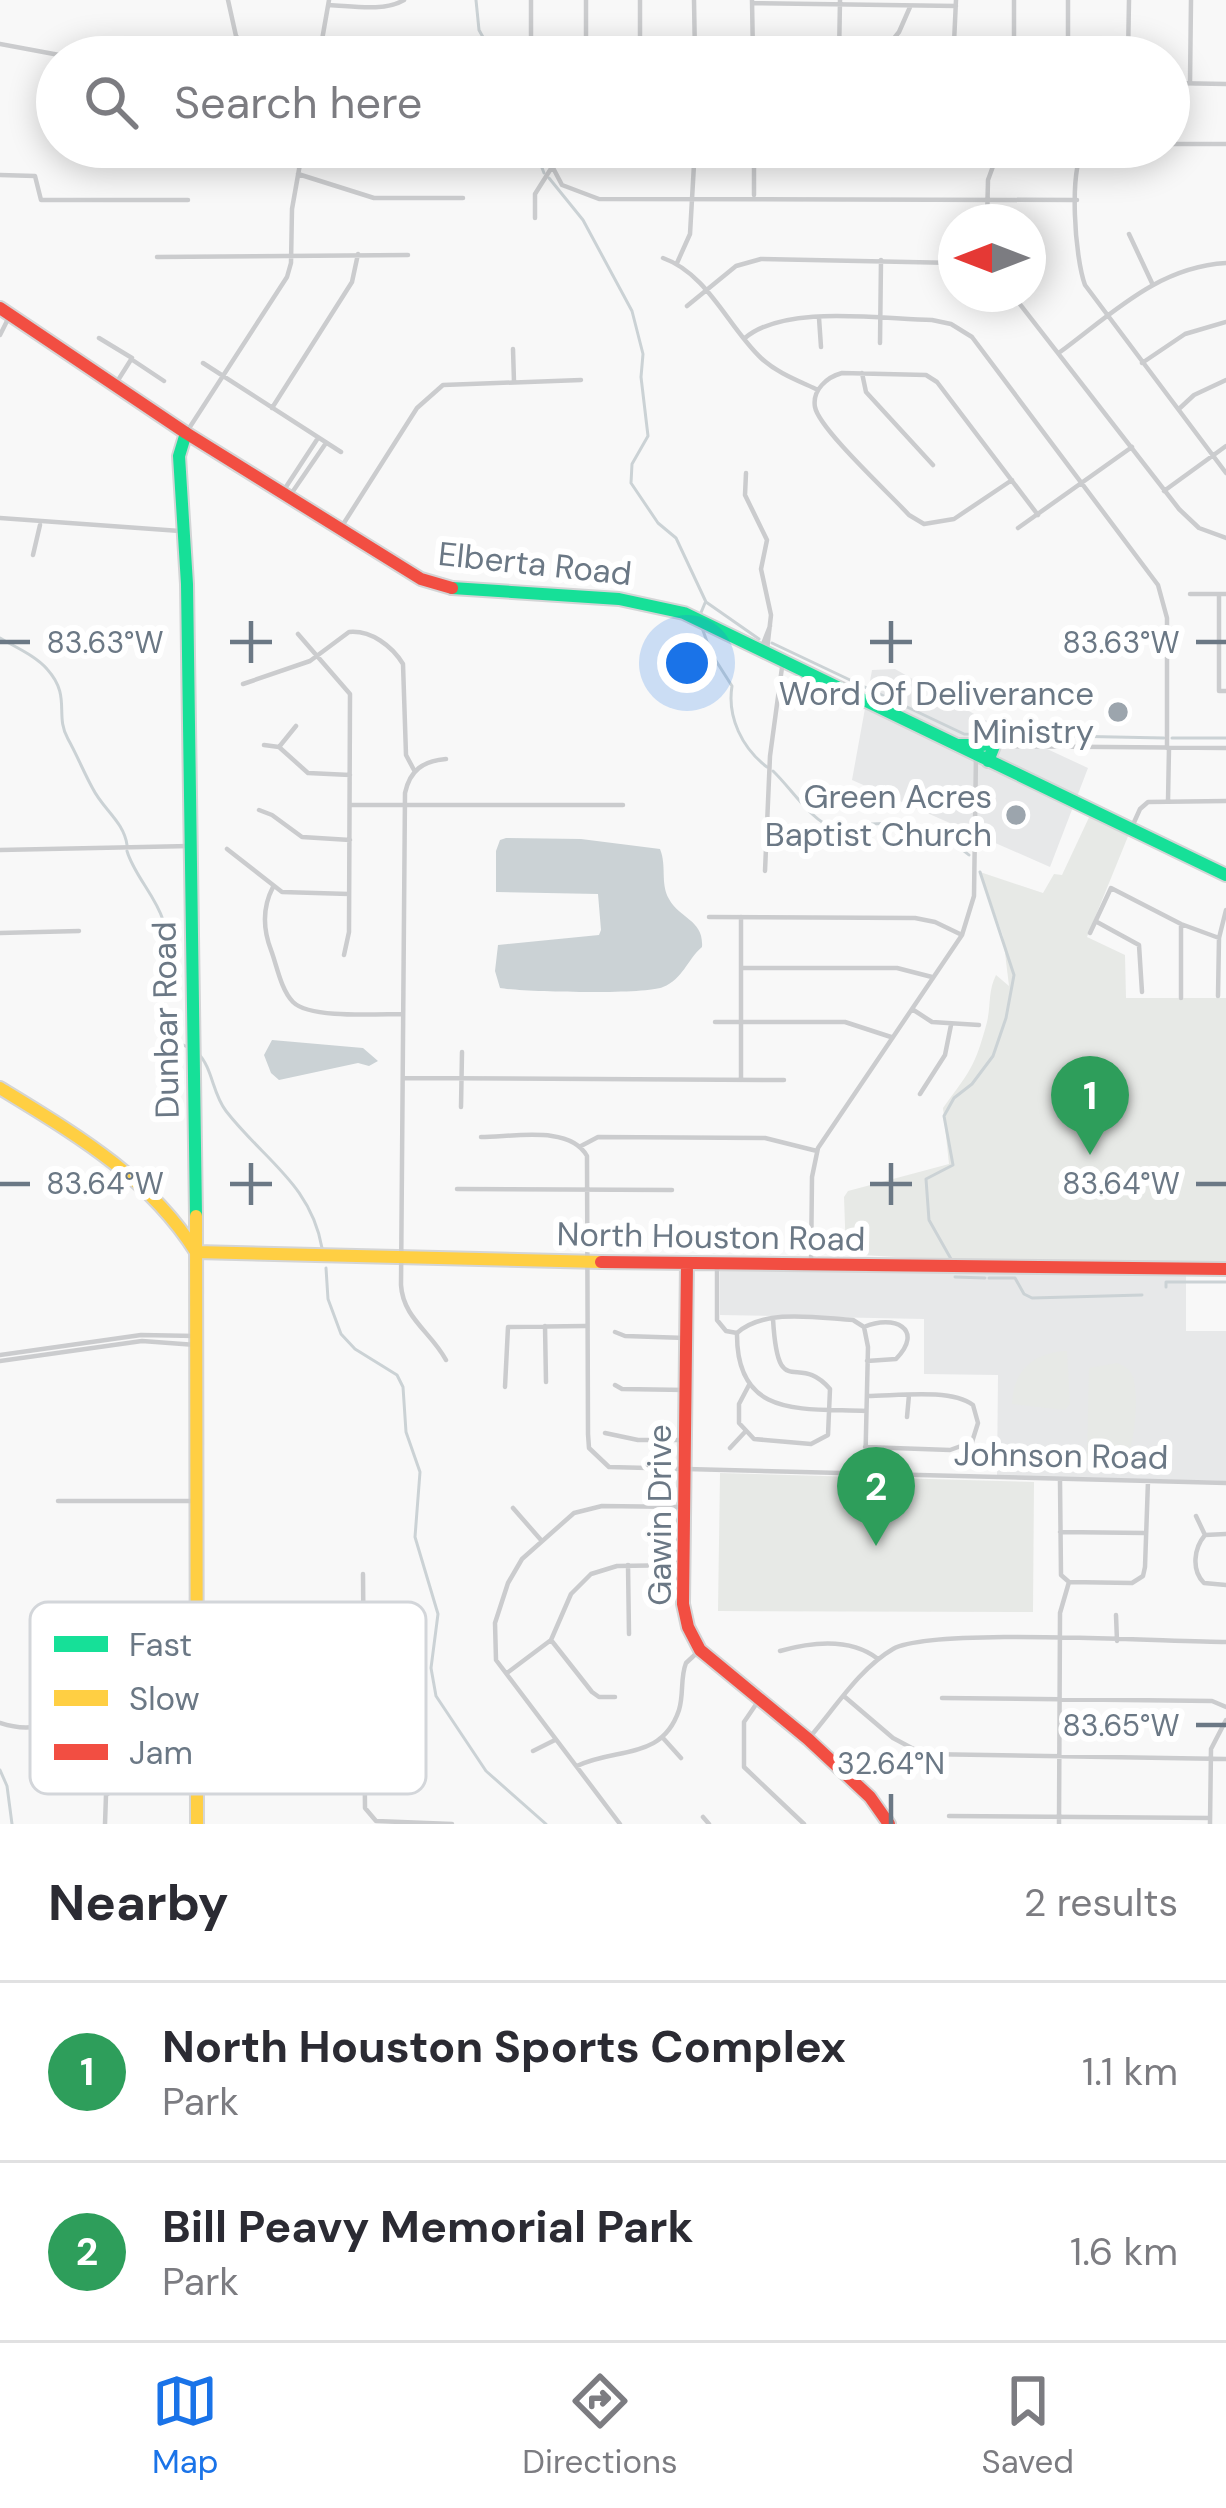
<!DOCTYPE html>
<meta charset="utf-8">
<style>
body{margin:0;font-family:"DM Sans",sans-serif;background:#f2f2f3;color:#2b2b33}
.compass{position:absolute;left:938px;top:204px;width:108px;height:108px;border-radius:50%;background:#fff;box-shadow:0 6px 30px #0003;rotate:270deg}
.you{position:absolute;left:687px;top:663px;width:42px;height:42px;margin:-30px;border:9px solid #fff;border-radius:50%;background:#1a73e8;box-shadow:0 0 0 18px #1a73e833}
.badge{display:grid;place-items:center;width:78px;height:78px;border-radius:50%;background:#1a73e8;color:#fff;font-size:39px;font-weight:700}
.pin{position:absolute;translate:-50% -99px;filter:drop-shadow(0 3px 6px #0008)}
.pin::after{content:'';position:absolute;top:63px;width:42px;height:36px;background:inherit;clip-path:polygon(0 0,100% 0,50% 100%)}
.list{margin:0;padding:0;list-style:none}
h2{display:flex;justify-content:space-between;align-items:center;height:156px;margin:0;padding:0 48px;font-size:51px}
h2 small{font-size:39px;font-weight:400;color:#7c7c81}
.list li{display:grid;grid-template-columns:78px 1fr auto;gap:36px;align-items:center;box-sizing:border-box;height:180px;padding:0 48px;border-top:3px solid #e1e1e2}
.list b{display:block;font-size:45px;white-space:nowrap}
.list p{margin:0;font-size:39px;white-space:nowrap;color:#7c7c81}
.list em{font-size:39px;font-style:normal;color:#7c7c81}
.icon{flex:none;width:66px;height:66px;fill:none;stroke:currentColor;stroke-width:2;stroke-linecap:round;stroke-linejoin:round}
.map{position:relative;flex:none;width:1226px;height:1824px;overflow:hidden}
.search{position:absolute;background:#fff;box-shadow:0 6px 30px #0003;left:36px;right:36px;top:36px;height:132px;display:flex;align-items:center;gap:30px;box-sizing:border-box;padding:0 42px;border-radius:66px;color:#7c7c81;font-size:45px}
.sheet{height:516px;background:#fff}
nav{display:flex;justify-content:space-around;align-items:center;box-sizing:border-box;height:168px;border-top:3px solid #e1e1e2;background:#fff;font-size:33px;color:#7c7c81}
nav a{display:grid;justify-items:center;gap:6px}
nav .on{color:#1a73e8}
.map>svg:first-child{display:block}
.built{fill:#e7e8e9}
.green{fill:#e7e9e6}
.water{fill:#cbd2d5}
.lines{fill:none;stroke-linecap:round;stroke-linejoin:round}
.stream{stroke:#cbd2d5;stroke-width:3}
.fast-casing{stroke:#d4d5d6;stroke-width:16}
.slow-casing{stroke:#d4d5d6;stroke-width:16}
.jam-casing{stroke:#d4d5d6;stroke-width:16}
.street{stroke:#cbccce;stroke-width:4.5}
.fast{stroke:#16e098;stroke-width:12}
.slow{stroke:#ffcf43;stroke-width:12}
.jam{stroke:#f24e42;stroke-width:12}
.ticks{fill:none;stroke:#6b7885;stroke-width:4.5}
.poi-dot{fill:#9ca5ad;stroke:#fff;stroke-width:4.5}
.labels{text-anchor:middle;stroke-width:12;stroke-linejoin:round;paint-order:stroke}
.street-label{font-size:33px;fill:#6b7885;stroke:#fff}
.poi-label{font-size:33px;fill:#6b7885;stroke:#fff;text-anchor:end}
.key{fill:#fff;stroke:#d3d6da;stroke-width:3}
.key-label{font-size:33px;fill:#6b7885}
.ticks-label{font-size:30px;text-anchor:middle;fill:#6b7885;stroke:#fff;stroke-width:12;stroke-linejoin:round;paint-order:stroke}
</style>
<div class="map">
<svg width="1226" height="1824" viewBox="0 0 1226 1824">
<rect width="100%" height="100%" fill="#f8f8f8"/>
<path class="built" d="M895,669L983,719L1088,768L1050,867L852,780L872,670Z
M720,1267L1186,1276V1331H1226V1481L997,1476L998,1375L924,1374V1319L720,1315Z"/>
<path class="green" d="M1092,811L1131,829L1087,937L1125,955L1126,998H1226V1269L945,1266V1260L846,1254L844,1197L848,1191L949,1164L943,1108C970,1071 975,1067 987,1022C991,1005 988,991 996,975L1009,986L1003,936L980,872L1043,893L1054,874L1062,875Z
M1067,1351L1070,1404L1065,1410L1012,1404C1013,1371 1034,1352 1067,1351Z
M1117,1363C1125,1367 1128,1367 1132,1375C1140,1391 1135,1449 1124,1462L1108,1467L1087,1459L1089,1368Z
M720,1473L1034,1482L1033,1612L718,1611Z"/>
<path class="water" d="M506,838L581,839L660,849C667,866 660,883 669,899C680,919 704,920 702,947C687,960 683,979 663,987C645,995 522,992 500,988L495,971L498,945L599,935L601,930L598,894L496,892V851L500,840Z
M272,1040L363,1048L378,1061L369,1066L358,1063L279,1080L271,1073L264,1055Z"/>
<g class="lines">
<path class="stream" d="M476,0L479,30L494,57
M534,147L544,173
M549,178L583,220L632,311L643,354L641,377L648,436L632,464L631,483L658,523L676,538L706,602L759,639
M700,615L705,603
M700,622L711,653L732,686C727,717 742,748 767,767
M0,638C15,647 36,656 47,669C72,697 54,714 68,739C77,755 84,773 93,789C103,809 124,822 127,845
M772,643L964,734L1164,738
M1172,738H1226
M773,771C792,789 810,820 835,829C847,832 861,826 872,824C905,821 945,833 969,855
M127,851C134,875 155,895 163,920C173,950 162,952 159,976C156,999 175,1019 176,1041L189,1048
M197,1052C213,1068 212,1093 226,1111C263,1159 311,1184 322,1248
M951,1259L929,1220L926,1179L953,1165L944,1116L954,1098L972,1084L993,1056L1006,1018L1014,975L980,872
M326,1268L328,1299L341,1334L355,1349L397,1375L403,1387L406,1432L420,1472L415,1537L438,1614L431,1668L436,1696L486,1771L546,1824
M955,1277L985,1278
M989,1278H1015L1024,1294L1032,1298L1142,1295
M1166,1287V1282H1226
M0,1770L7,1786L12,1824"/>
<defs>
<path id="fast" d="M186,433L179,456L187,584L196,1216
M452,588L619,599L684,613L1226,875
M958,745H983
M988,761L994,746"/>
<path id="slow" d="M0,1088C75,1134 148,1176 196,1252L601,1262
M196,1216L197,1824"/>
<path id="jam" d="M0,308L186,433L421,579L452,588
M601,1262L1226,1269
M687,1263L683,1604L688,1627L700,1650L808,1739L870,1797L889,1824"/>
</defs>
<use href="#fast" class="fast-casing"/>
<use href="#slow" class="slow-casing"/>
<use href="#jam" class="jam-casing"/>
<path class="street" d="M228,0L236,36L253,57
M586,0V57
M640,0V57
M694,0L695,57
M752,0L753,57
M1068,0V38L1076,57
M752,3L956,6
M329,5C352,6 384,12 404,0
M0,44L70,57
M227,51L238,41
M269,57L279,41
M319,57L329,0
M531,57V0
M839,57L840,0
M879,57L899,32L910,7
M947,57L954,43L956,0
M1014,57V0
M1128,57L1129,0
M1169,83L1226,84
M1190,83L1191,0
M1169,144H1226
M542,147L562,185L599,199L1077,200
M754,147V195
M1085,147C1068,169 1075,258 1085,285L1226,473
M298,174L374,198H463
M0,175L35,176L41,200H188
M535,218V194L552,167
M987,222L988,180L1000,147
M1129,234L1152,283
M157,257L408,255
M663,258C708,274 728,327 761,358C777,373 799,381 818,390
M677,263L690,234L695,147
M1012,294L1179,509L1199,528L1226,538
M687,306L736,266L761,259L956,263
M819,318L821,347
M0,335L10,315
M99,338L132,358L115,385
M745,338C785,304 880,319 932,320L951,324L972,337L1158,585L1167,618V748
M880,343L881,260
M513,349L514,382
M1060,352C1113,313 1158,267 1226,263
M131,359L164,381
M203,363L341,452
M1142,363L1185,334L1226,322
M862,373L866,392L933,465
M272,408L352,282L358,254
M1180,408L1194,395L1226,380
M186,433L287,277L291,263L292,209L303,147
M746,473L745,495L767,540L761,569L771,615L767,650
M1012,480L954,519L924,524L909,515C891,495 819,429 815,407C812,390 827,377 842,373L926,375L937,382L1038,515
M1164,491L1226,446
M282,493L318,438
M289,497L326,443
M0,518L180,531
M342,526L417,408L443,385L581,380
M1018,528L1132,447
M33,555L40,525
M1190,594H1226
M1219,594V691H1226
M298,634L350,694L349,932L344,955
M761,649L770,626
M243,684L310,661L349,632C371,630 392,646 403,664L406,755L414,770
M264,745L279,747L308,773L350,775
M995,746L1226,748
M279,747L296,726
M1168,801L1169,748
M351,805H623
M259,810L272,815L302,837L350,840
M1131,829L1140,809L1148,802L1226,801
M227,849L282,892L349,894
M0,850L190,846
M765,871L770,756L783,660
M273,887C262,908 263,929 271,950C277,966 281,990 293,1002C310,1019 378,1014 403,1014
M709,917L915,918L935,922L962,935
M1097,922L1139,945L1142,992
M1181,924V998
M0,933L79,931
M1090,933L1111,888L1181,924L1219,938
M742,968H897L932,977
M1218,996L1219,938L1226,910
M912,1009L932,1022L979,1025
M715,1022H845L891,1037
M403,1078L784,1080
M741,1079V917
M920,1094L945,1055L951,1025
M461,1107L462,1052
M481,1137C513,1137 570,1125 587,1156L588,1434L589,1448L609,1467L1226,1483
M581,1146L598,1137L765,1138L817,1151
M457,1189L672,1190
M811,1265L812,1177L818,1148L962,935L974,896L976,754
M717,1267V1320L726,1331L737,1333C765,1308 818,1318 853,1320L864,1327L868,1347L865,1475
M545,1326L546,1382
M864,1327C894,1314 925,1329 896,1359L867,1361
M615,1332L625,1336L686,1338
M737,1333C736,1419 802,1408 866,1411
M0,1355L141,1335L196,1336
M446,1360C431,1332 403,1318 401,1285L405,793C410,770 423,761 446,759
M0,1361L142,1341L196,1345
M615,1385L622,1389L686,1390
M749,1385L739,1404V1423L754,1439L811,1444L828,1435L830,1389C797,1350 778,1405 773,1319
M505,1387L508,1327L585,1326
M907,1417L909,1395
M605,1433L638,1440H685
M865,1447L950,1450L972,1442L978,1423L973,1405C950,1388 896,1396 867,1396
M730,1448L744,1433
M1060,1481L1061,1575L1069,1582L1132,1583L1143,1576L1145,1567L1148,1481
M58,1501H197
M513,1508L541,1540
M1196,1516L1205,1535
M1060,1532L1145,1533
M1226,1534L1205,1535C1194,1548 1191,1570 1204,1583L1226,1585
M628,1565L629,1634
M363,1574L365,1808L376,1821L452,1824
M1116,1615L1117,1641
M551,1640L592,1692L599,1697H615
M780,1651C812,1642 850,1637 878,1659
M507,1673L551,1640L571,1594L591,1574L617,1566L684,1565
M126,1691V1742L136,1780L141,1782
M845,1697L893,1738L923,1754L1226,1759
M942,1698L1212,1701L1226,1707
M759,1700L744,1722V1767L804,1824
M0,1723C24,1731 47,1729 67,1712C76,1704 78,1697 88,1691L197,1690
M810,1737C835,1708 860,1668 893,1649C932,1627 1167,1642 1226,1642
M663,1738L681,1758
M533,1751L555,1740
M326,1755L363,1754
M577,1766C616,1747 662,1761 679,1710C684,1694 680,1678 686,1663L700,1650
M949,1816L1210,1818
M703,1817L709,1824
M105,1824L106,1795C127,1776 169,1782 197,1781
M620,1824L496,1660L495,1623L508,1583L522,1559L574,1513L602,1506L682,1507
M1059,1824L1060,1613L1069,1582
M1210,1824L1211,1749L1226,1720"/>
<use href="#fast" class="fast"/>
<use href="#slow" class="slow"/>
<use href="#jam" class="jam"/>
</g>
<path class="ticks" d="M251,621V663M891,621V663M0,642H30M230,642H272M870,642H912M1196,642H1226M251,1163V1205M891,1163V1205M0,1184H30M230,1184H272M870,1184H912M1196,1184H1226M1196,1725H1226M891,1794V1824"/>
<g class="poi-dot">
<circle cx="1118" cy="712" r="12"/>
<circle cx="1016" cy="815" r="12"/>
</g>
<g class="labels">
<g class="street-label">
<text transform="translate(535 563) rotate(6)" y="12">Elberta Road</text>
<text transform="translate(165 1020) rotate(-91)" y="12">Dunbar Road</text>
<text transform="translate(711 1236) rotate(1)" y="12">North Houston Road</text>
<text transform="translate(1061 1455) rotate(1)" y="12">Johnson Road</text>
<text transform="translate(659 1515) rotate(-90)" y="12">Gawin Drive</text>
</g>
<g class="poi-label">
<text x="1094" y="705">Word Of Deliverance<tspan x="1094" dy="38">Ministry</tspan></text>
<text x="992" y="808">Green Acres<tspan x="992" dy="38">Baptist Church</tspan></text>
</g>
</g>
<rect x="30" y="1602" width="396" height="192" rx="18" class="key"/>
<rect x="54" y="1636" width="54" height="16" fill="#16e098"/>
<rect x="54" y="1690" width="54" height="16" fill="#ffcf43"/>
<rect x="54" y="1744" width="54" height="16" fill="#f24e42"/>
<g class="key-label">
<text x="129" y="1656">Fast</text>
<text x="129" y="1710">Slow</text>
<text x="129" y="1764">Jam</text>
</g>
<g class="ticks-label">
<text x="1121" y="653">83.63°W</text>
<text x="105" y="653">83.63°W</text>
<text x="1121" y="1194">83.64°W</text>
<text x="105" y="1194">83.64°W</text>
<text x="1121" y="1736">83.65°W</text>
<text x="891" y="1774">32.64°N</text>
</g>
</svg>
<svg class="compass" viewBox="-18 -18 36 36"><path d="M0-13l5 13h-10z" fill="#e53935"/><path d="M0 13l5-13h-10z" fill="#7c7c81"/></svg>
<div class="you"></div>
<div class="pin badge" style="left:1090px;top:1155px;background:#2e9e5b">1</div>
<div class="pin badge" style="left:876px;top:1546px;background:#2e9e5b">2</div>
<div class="search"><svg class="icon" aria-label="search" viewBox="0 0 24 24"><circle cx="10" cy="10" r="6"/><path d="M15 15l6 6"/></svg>Search here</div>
</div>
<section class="sheet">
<h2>Nearby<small>2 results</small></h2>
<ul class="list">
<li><span class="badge" style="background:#2e9e5b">1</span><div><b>North Houston Sports Complex</b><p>Park</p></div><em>1.1 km</em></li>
<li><span class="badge" style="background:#2e9e5b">2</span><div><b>Bill Peavy Memorial Park</b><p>Park</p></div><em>1.6 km</em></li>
</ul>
</section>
<nav>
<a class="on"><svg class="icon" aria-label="map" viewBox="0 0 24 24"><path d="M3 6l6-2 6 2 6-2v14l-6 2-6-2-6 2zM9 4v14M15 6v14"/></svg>Map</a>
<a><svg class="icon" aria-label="directions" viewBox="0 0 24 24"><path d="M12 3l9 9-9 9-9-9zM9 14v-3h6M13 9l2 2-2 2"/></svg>Directions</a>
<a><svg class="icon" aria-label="saved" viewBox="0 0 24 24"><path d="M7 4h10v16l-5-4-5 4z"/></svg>Saved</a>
</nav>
